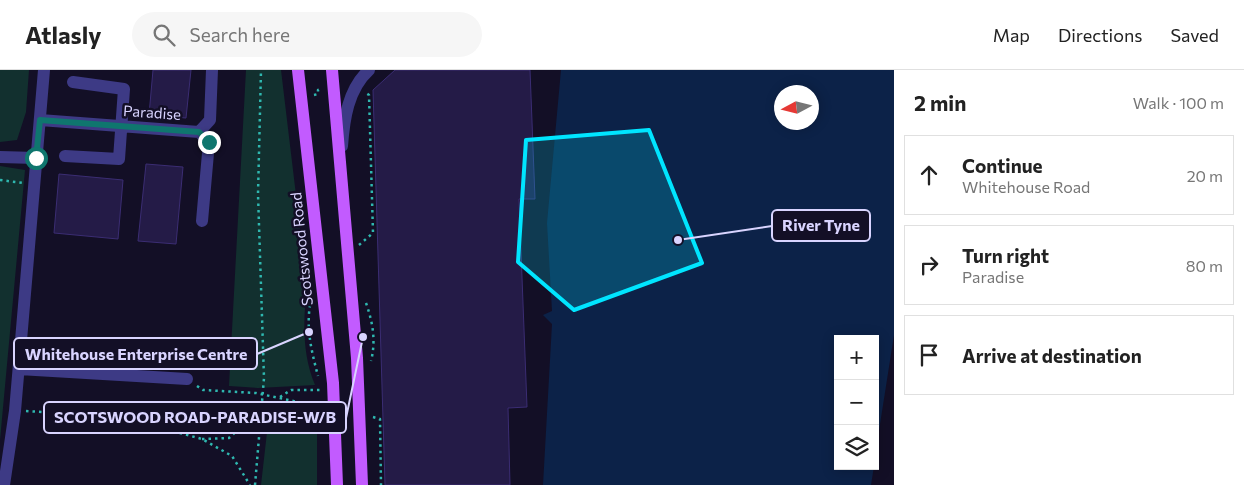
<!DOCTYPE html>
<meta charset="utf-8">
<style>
body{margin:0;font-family:Commissioner,sans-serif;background:#f6f6f6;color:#222}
.controls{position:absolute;right:15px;bottom:15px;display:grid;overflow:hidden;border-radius:0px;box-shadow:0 2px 12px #0003}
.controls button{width:45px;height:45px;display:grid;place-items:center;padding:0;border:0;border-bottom:1px solid #e0e0e0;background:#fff;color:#222;font:25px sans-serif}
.compass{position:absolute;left:774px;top:15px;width:45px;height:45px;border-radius:50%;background:#fff;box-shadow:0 2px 12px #0003;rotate:263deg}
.stop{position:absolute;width:15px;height:15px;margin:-11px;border:4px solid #0f766e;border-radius:50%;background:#fff}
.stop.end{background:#0f766e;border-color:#fff;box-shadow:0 1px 5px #0008}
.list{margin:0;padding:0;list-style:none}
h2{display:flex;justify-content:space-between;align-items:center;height:65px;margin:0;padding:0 20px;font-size:21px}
h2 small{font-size:16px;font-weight:400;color:#767676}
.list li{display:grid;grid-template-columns:32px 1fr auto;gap:15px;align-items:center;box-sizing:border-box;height:80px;margin:0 10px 10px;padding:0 10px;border:1px solid #e0e0e0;border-radius:0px}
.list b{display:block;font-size:19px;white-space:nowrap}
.list p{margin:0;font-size:16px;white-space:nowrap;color:#767676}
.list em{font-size:16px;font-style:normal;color:#767676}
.icon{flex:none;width:28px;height:28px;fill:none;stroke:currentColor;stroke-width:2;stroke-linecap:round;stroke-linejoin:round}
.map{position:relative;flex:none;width:894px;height:415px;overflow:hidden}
header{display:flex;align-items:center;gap:30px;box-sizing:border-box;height:70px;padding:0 25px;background:#fff;border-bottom:1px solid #e0e0e0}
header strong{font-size:24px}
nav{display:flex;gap:28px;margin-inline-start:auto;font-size:18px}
.search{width:350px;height:45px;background:#f6f6f6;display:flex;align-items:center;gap:12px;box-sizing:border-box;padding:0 18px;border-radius:28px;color:#767676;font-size:19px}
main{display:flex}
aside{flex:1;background:#fff}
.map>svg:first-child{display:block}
.green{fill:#12302f}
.water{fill:#0c2248;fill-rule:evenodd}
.building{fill:#241b47;stroke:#3b2d73}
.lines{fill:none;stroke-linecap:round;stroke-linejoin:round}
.path{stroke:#2fb8b0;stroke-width:2.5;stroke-dasharray:2.5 4;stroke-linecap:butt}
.minor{stroke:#3d3a85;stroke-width:12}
.major{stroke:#c25bff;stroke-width:12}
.route{stroke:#0f766e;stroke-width:6}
.marked{fill:#00e5ff;fill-opacity:0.2;stroke:#00e5ff;stroke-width:4;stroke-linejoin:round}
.labels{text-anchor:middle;stroke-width:5;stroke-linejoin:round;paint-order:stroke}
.street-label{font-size:15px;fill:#d9d4ff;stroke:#130f26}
.leader{fill:none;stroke:#d9d4ff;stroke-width:2}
.callout-dot{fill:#d9d4ff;stroke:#130f26;stroke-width:2}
.callout{fill:#130f26;stroke:#d9d4ff;stroke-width:2}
.callout-label{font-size:16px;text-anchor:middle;font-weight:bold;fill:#d9d4ff}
</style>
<header>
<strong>Atlasly</strong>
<div class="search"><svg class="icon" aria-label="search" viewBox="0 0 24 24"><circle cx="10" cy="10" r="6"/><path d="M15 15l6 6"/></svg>Search here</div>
<nav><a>Map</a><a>Directions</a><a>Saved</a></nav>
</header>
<main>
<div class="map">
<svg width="894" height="415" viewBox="0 0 894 415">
<rect width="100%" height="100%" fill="#130f26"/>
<path class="green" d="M0,0H29L26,42L17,70L0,72Z
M246,0H281L307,217C303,250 302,284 315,315L258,318L229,316Z
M0,96L25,100L0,370Z
M270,336L317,342V415H261Z"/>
<path class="water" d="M561,0H894V265L875,386V269H838V396H874L871,415H543L552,254L543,245L552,241L547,153ZM782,22H812V52H782Z"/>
<path class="building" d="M153,0H191L186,48L149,45Z
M395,0H530L535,129H519L527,337L508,338L510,415H385L373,20Z
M146,94L183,97L176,174L138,171Z
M59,104L123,110L118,169L54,163Z"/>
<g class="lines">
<path class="path" d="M314,25L318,24V20L321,19
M0,110L23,113
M359,175L373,163L369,25L366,23
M366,233C373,253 376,271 371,291
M310,235C306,260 312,283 318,306
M197,316L203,320L256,323L321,337
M280,327L291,320H320
M26,341L121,347L202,369L232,386L250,415
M373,347L380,349L381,415
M202,369L229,368L262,338
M255,415L264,308L258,124L261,0"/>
<path class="minor" d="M40,50L199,62L209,72L202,151
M199,62L210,50L212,0
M342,76C344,49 348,19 369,0
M65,86L119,89L124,19L73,12
M0,87L36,88
M19,299L187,309
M4,415L15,341L44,0"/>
<path class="major" d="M298,0L333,313L337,415
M332,0L357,288L362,415"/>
</g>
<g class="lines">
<path class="route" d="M36,88L40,50L199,62L209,72"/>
</g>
<path class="marked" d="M649,60L702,193L574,240L518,192L526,70Z"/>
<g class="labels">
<g class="street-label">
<text transform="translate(152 43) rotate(4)" y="5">Paradise</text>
<text transform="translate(302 179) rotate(-96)" y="5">Scotswood Road</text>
</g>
</g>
<path class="leader" d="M678 170L772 156M309 262L257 284M363 267L346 348"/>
<g class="callout-dot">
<circle cx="678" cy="170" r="5"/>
<circle cx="309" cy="262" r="5"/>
<circle cx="363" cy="267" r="5"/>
</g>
<g class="callout">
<rect x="772" y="140" width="98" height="31" rx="5"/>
<rect x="14" y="268" width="243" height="31" rx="5"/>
<rect x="44" y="332" width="302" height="31" rx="5"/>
</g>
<g class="callout-label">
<text x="821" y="161">River Tyne</text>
<text x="136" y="290">Whitehouse Enterprise Centre</text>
<text x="195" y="353">SCOTSWOOD ROAD-PARADISE-W/B</text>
</g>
</svg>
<div class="controls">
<button>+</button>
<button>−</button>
<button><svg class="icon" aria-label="layers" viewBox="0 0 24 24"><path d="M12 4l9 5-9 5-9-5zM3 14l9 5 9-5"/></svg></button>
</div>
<svg class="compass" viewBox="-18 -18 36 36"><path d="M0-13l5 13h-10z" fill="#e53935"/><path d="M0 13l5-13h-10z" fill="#767676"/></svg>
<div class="stop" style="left:36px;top:88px"></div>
<div class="stop end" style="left:209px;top:72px"></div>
</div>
<aside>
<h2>2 min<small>Walk · 100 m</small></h2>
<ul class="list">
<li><svg class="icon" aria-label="ahead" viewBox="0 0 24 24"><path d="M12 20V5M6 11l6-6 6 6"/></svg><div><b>Continue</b><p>Whitehouse Road</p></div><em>20 m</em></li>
<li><svg class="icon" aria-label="right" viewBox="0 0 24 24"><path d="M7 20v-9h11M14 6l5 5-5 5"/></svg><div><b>Turn right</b><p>Paradise</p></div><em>80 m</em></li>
<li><svg class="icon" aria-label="arrive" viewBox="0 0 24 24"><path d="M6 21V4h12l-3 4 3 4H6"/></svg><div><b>Arrive at destination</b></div></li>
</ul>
</aside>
</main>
